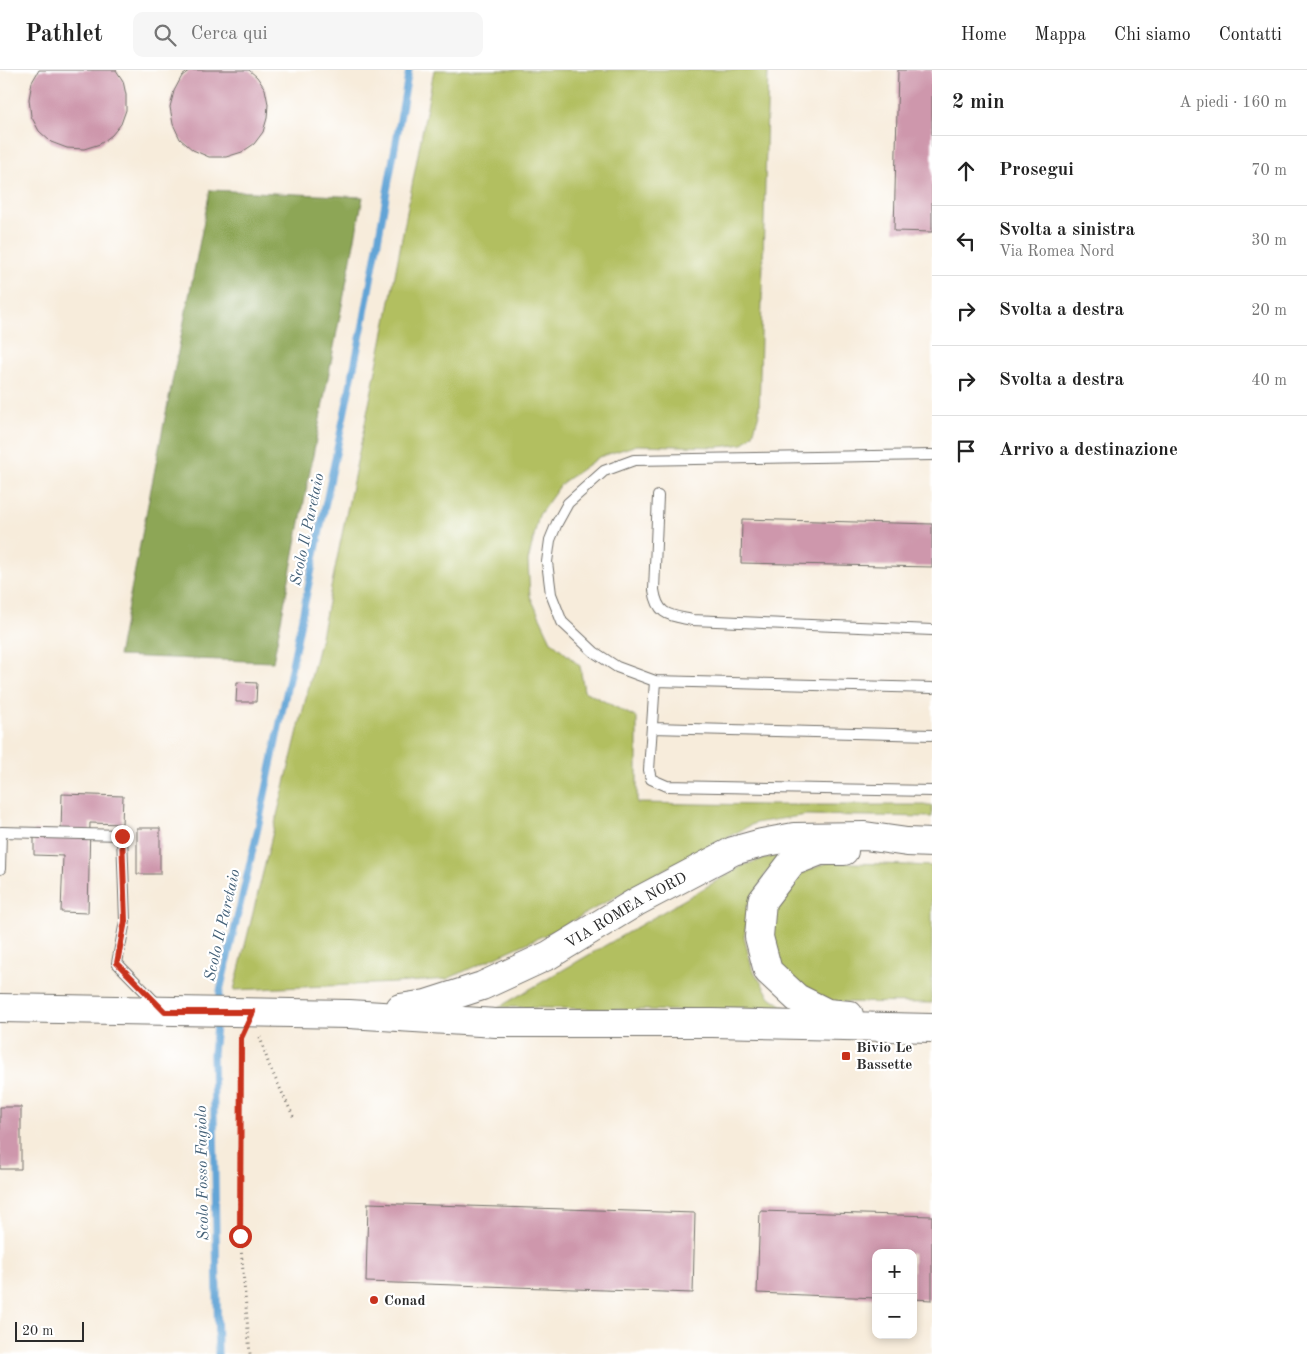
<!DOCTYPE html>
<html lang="it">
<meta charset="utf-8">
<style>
body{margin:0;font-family:"Old Standard TT",serif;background:#f6f6f6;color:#222}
.controls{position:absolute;right:15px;bottom:15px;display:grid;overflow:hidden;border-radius:10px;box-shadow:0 2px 8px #0003}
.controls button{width:45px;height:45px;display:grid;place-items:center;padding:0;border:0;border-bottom:1px solid #e0e0e0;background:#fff;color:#222;font:25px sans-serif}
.scale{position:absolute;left:15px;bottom:12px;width:69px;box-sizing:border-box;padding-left:5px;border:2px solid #2b2b2b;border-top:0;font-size:14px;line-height:18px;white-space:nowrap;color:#2b2b2b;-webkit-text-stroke:4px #fff;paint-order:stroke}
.stop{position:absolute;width:15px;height:15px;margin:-11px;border:4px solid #c8321e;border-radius:50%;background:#fff}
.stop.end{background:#c8321e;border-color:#fff;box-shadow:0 1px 5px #0008}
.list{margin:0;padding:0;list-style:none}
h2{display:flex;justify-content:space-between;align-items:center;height:65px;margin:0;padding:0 20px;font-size:21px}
h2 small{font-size:16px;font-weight:400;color:#767676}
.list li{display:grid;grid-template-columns:32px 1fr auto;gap:15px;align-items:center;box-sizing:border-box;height:70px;padding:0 20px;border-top:1px solid #e0e0e0}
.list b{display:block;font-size:19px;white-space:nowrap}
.list p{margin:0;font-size:16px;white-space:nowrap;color:#767676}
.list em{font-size:16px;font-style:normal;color:#767676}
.icon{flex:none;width:28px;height:28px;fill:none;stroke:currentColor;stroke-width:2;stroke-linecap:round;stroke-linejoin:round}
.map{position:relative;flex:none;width:932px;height:1284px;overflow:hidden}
header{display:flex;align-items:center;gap:30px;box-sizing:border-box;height:70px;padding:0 25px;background:#fff;border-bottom:1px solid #e0e0e0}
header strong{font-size:24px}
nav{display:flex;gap:28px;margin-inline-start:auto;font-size:18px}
.search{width:350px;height:45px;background:#f6f6f6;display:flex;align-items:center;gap:12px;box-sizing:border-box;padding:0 18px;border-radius:10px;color:#767676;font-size:19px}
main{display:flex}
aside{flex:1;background:#fff}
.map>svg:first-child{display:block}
.green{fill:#b2bf61;stroke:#6e7546}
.forest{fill:#8da657;stroke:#5c6841}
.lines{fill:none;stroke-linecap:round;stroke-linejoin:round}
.stream{stroke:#62a4d6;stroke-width:7}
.building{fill:#ce97ac}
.service-casing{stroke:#726f69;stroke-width:12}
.secondary-casing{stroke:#726f69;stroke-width:30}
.path{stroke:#726f69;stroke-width:3;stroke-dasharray:1 4;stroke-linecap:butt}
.service{stroke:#fff;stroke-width:10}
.secondary{stroke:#fff;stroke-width:28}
.route{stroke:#c8321e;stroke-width:6}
.poi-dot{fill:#c8321e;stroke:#fff;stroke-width:2}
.labels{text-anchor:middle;stroke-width:4.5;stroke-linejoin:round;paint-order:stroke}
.street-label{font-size:15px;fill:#2b2b2b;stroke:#fff}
.poi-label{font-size:15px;font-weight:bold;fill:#2b2b2b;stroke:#fff;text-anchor:start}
.water-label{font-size:16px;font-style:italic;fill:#446178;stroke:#fff}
</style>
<header>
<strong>Pathlet</strong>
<div class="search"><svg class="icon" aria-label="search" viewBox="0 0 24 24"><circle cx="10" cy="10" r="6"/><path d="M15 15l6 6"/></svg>Cerca qui</div>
<nav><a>Home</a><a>Mappa</a><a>Chi siamo</a><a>Contatti</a></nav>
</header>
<main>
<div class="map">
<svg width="932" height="1284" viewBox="0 0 932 1284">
<rect width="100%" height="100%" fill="#fff"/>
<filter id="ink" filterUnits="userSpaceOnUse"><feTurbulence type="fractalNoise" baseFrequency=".02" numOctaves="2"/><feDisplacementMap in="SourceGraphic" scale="10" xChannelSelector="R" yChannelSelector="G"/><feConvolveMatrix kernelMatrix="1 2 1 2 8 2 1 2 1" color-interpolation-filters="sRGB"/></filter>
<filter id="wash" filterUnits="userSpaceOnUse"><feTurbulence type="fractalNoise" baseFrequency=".0096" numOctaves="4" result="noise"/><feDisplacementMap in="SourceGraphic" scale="20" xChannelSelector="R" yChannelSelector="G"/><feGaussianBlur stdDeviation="1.12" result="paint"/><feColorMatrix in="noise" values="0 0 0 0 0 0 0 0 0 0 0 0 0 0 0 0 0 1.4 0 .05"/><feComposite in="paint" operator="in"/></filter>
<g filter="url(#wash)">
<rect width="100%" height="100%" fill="#f7ecdb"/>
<path class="green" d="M434,0H768L759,344L753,364L743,374L718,377L637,375L599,387L562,413L539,445L528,491L530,526L551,571L580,596L584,621L637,648V733L764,735H932V747L806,745L755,753L656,804L558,859L447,909L395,913L234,920L320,571L387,247Z
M793,780L766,803L751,831L744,867L752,898L770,927L793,943L499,937L744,795Z
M829,792L932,796V933L829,932L803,922L781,900L769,862L779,827L802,803Z"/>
<path class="forest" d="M210,120L363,127L273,592L118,586Z"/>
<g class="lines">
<path class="stream" d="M218,936L220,921L258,758L363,254L409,0
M217,947L213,983L218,1284"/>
</g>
<g id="blocks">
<path class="building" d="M39,0H116L123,11L126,25V40L121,54L112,65L100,74L84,79L67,78L51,72L39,61L31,46L29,29L32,12Z
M190,0H249L257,7L265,19L268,34L267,48L263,62L254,74L242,82L226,87H209L193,80L180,69L173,54L170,37L174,21L182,6Z
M898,0H932V162L894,161Z
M742,449L932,454V497L741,493Z
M237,612L257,613L256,632H236Z
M62,724L123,726L122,754L90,753L88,843L61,842L63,786L34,785V761L61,762Z
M137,758H160V804H137Z
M0,1037H21V1099H0Z
M368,1133L695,1143L693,1223L366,1212Z
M760,1141L932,1146V1230L913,1229V1183H876V1228L757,1223Z"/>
</g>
</g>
<g filter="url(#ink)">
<use href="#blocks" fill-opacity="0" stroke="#726f69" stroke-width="1"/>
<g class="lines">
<defs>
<path id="service" d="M932,385L634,390L604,401L568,433L557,453L550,470L547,492L551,524L562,552L594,582L617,597L655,611L932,618
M658,426L654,520C658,546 669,545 692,550L932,560
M655,611L649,700L651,709L667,716L932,721
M652,658L932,665
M0,799L1,762L122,765L125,851L117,893L159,936"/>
<g id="secondary">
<path d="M844,781H820L792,792L762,831L759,867L768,901L797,928L827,943L849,945"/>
<path d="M0,938L349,944L496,953H713L932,958"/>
<path id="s1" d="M400,938L426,934L482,916L549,885L638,831L733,781L762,773L794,767L865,766L907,772L932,773"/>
</g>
</defs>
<use href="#service" class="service-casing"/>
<use href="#secondary" class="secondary-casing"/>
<path class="path" d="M260,967L269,995L294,1048
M241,968L240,1166L250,1284"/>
<use href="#service" class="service"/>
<use href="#secondary" class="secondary"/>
</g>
</g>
<g class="lines" filter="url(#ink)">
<path class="route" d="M122,766L125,851L117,893L165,942H253L241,968L240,1166"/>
</g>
<g class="poi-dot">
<rect x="841" y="981" width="10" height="10" rx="2.5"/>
<circle cx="374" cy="1230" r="5"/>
</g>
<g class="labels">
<g class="street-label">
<text dy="5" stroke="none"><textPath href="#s1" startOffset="248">VIA ROMEA NORD</textPath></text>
</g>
<g class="poi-label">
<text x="856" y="982">Bivio Le<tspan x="856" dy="17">Bassette</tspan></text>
<text x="384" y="1235">Conad</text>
</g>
<g class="water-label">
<text transform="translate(306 459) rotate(-78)" y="6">Scolo Il Paretaio</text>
<text transform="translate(221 855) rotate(-77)" y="6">Scolo Il Paretaio</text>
<text transform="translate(201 1103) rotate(-91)" y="6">Scolo Fosso Fagiolo</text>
</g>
</g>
</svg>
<div class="controls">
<button>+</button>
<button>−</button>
</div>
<div class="scale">20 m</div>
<div class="stop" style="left:240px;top:1166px"></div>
<div class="stop end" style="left:122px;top:766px"></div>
</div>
<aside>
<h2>2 min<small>A piedi · 160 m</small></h2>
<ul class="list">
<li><svg class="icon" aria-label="ahead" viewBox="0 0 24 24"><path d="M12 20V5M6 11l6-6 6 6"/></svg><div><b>Prosegui</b></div><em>70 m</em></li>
<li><svg class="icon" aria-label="left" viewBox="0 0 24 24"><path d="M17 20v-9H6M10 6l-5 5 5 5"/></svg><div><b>Svolta a sinistra</b><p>Via Romea Nord</p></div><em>30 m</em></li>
<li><svg class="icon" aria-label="right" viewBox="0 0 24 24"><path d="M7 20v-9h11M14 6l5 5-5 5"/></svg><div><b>Svolta a destra</b></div><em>20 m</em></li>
<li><svg class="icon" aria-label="right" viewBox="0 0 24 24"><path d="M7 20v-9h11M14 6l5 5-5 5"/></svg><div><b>Svolta a destra</b></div><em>40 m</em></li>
<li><svg class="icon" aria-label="arrive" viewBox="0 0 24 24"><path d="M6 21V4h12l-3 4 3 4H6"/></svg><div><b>Arrivo a destinazione</b></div></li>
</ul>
</aside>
</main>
